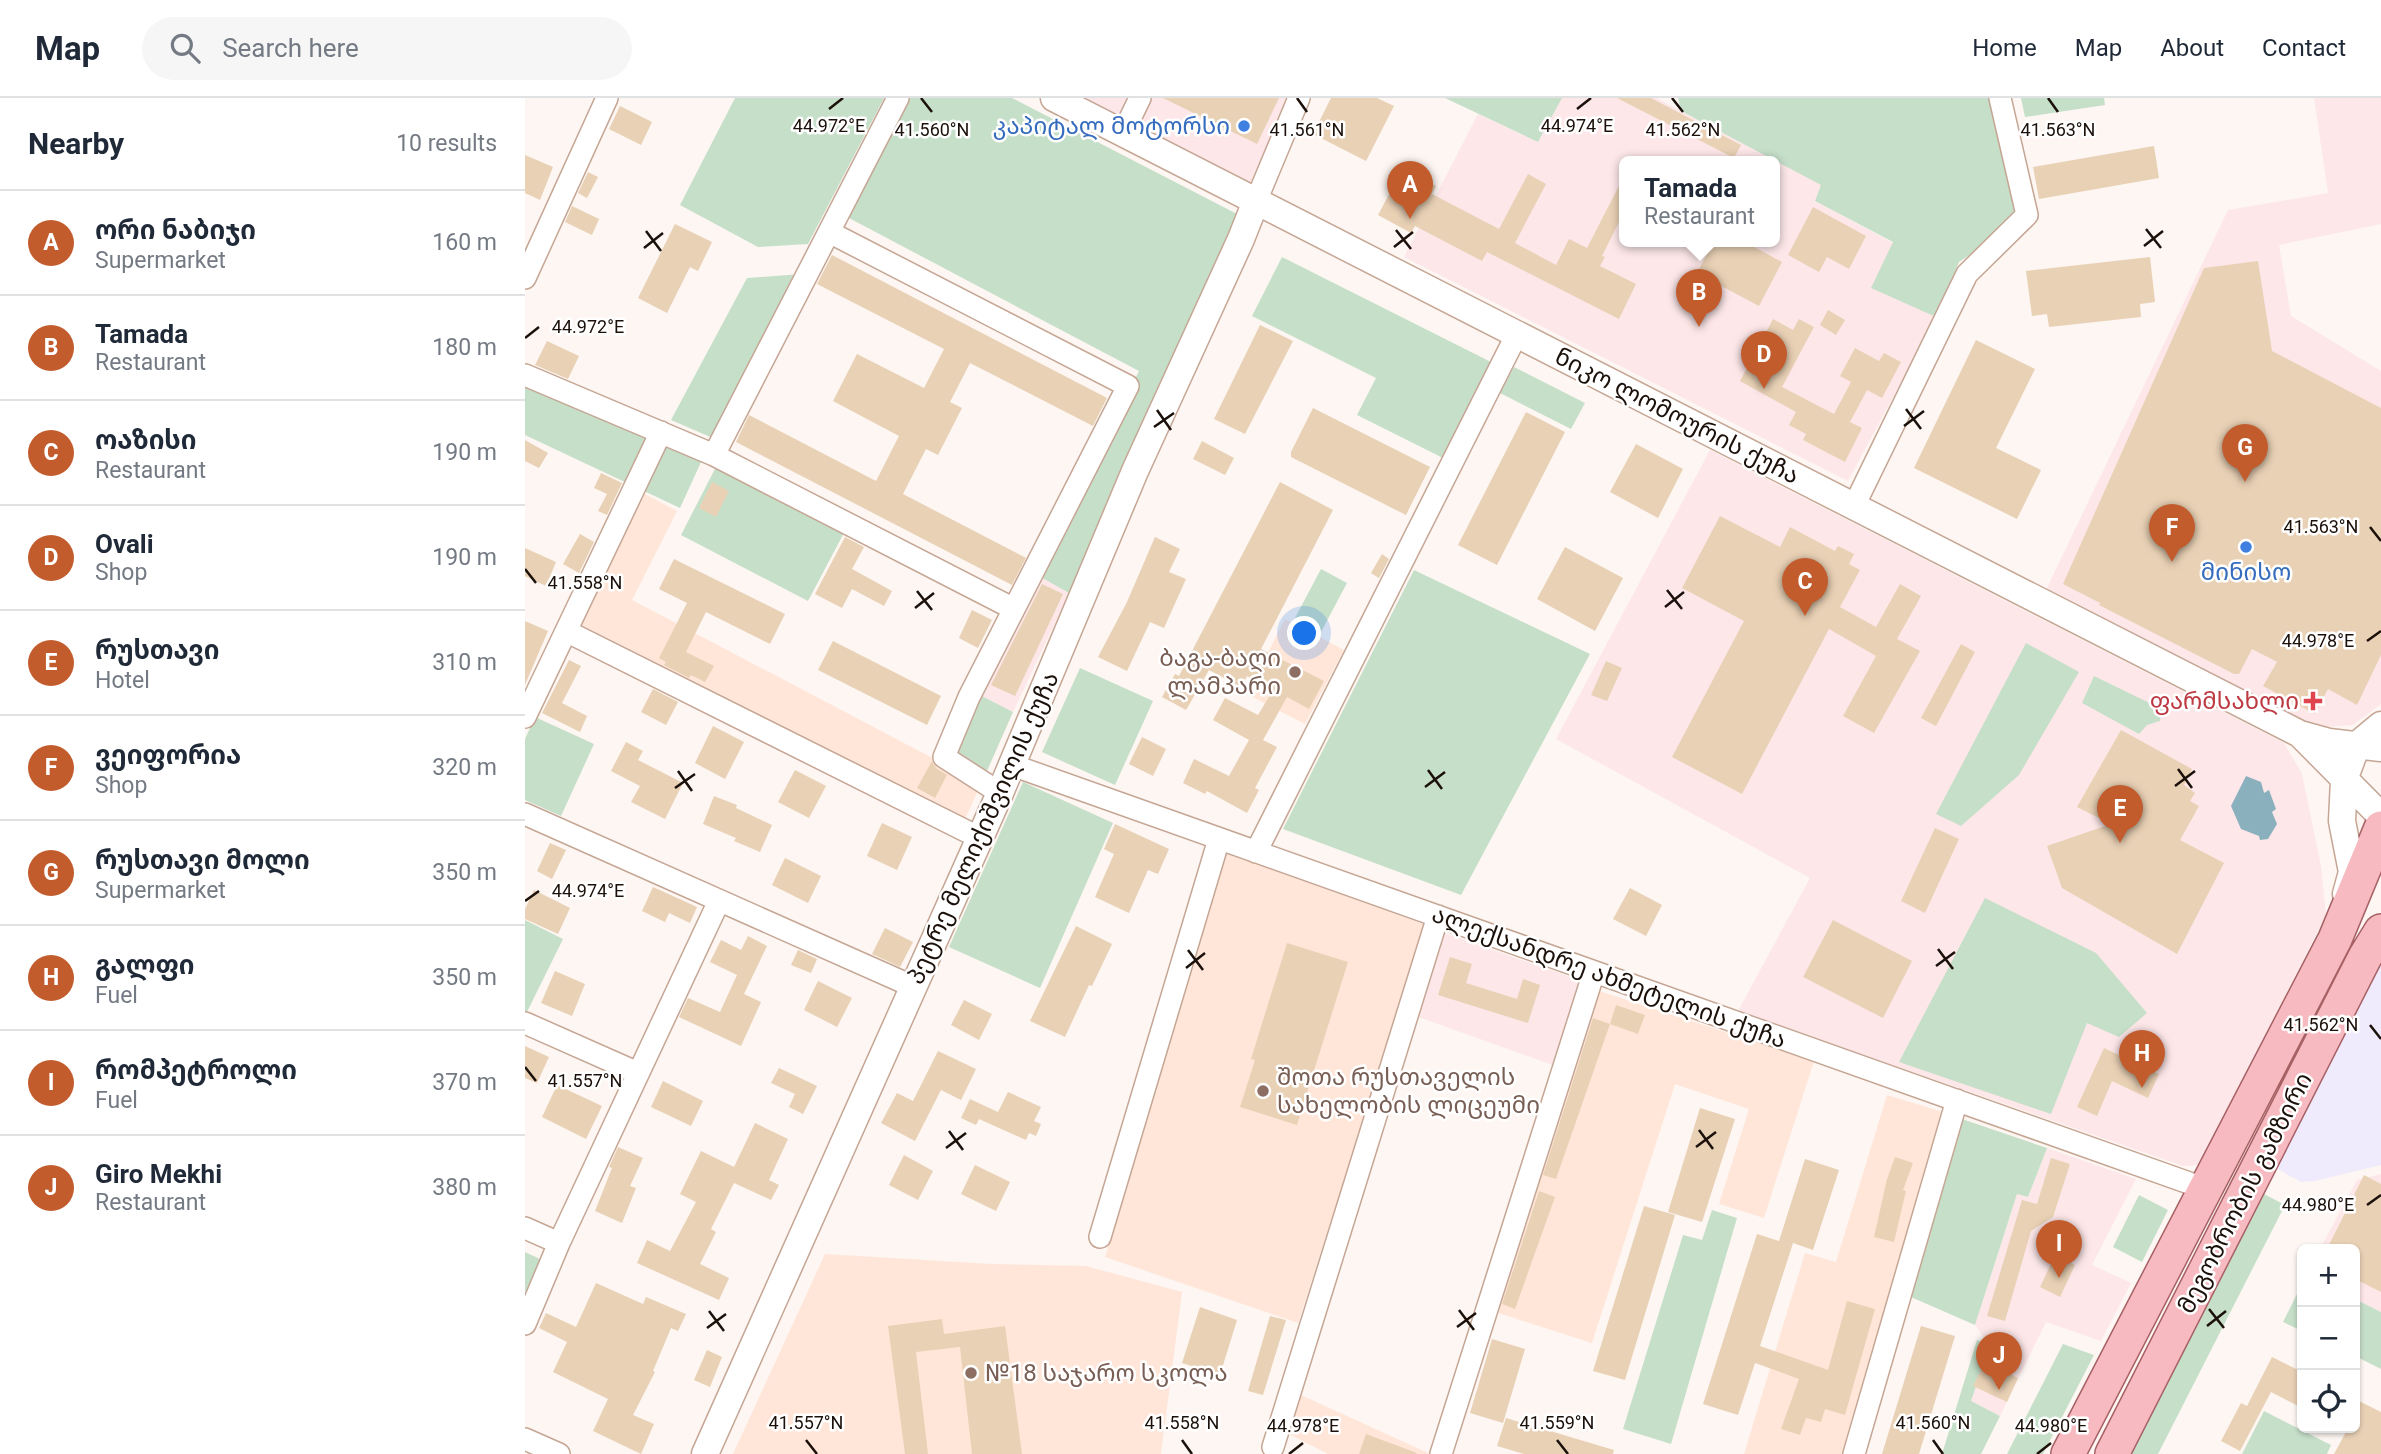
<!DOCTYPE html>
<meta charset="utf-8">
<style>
body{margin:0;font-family:Roboto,"Noto Sans Georgian",sans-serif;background:#f6f6f7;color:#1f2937}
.controls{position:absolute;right:21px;bottom:21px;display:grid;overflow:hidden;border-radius:10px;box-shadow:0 2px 5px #0004}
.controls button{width:63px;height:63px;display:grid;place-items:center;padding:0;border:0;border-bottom:2px solid #e0e1e3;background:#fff;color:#1f2937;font:35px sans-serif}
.you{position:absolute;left:780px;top:536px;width:24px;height:24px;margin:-18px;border:5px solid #fff;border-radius:50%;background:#1a73e8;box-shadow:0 0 0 10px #1a73e833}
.badge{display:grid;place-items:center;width:46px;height:46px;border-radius:50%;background:#c25c2d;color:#fff;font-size:23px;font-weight:700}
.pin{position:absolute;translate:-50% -58px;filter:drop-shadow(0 2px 4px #0008)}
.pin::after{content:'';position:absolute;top:37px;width:24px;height:21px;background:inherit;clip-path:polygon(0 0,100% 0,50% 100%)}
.popup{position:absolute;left:1094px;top:58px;width:161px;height:91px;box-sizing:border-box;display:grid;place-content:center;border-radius:10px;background:#fff;filter:drop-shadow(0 2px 5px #0005);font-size:23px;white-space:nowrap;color:#747a83}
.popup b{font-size:26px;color:#1f2937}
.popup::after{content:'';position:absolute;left:50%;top:100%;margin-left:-14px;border:14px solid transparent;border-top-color:#fff}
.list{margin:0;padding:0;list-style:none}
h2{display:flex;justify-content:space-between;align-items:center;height:91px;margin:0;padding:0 28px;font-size:30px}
h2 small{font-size:23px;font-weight:400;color:#747a83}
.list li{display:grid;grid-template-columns:46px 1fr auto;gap:21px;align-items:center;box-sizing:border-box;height:105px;padding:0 28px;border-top:2px solid #e0e1e3}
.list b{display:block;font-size:26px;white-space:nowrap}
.list p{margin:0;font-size:23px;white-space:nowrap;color:#747a83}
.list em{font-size:23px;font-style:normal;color:#747a83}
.icon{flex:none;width:38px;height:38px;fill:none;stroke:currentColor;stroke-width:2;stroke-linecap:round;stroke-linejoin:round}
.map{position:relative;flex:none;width:1856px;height:1356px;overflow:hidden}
header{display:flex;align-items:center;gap:42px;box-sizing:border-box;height:98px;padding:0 35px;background:#fff;border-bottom:2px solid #e0e1e3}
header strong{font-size:33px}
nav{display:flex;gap:38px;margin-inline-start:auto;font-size:24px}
.search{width:490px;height:63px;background:#f6f6f7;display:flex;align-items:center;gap:18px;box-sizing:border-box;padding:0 24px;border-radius:38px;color:#747a83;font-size:26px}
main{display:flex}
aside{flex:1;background:#fff}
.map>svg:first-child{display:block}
.commercial{fill:#fde7e9;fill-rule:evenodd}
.built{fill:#ffe6d9}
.medical{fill:#efeafc}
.green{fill:#c6dfc9}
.water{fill:#8ab0be}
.building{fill:#e9d1b5}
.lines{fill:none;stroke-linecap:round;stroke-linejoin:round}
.minor-casing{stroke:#c5a694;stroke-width:24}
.tertiary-casing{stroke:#c5a694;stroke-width:29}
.primary-casing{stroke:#a66165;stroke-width:36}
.minor{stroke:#fff;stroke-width:21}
.tertiary{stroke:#fff;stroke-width:26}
.primary{stroke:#f7bac0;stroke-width:33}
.ticks{fill:none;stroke:#1b100a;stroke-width:2.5}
.shop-dot{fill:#3f7fe0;stroke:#fff;stroke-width:2.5}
.education-dot{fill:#8d6e63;stroke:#fff;stroke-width:2.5}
.health-dot{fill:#e0444e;stroke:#fff;stroke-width:2.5}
.labels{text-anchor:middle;stroke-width:5;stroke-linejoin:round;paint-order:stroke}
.shop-label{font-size:24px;fill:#366cbe;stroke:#fff;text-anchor:end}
.street-label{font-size:24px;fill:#1b100a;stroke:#fff}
.education-label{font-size:24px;fill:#785e54;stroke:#fff;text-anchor:start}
.health-label{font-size:24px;fill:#be3a42;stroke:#fff;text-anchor:end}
.ticks-label{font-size:18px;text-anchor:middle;fill:#1b100a;stroke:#fff;stroke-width:5;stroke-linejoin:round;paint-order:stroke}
</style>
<header>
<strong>Map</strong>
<div class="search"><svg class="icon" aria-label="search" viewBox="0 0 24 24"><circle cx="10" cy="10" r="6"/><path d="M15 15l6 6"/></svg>Search here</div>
<nav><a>Home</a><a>Map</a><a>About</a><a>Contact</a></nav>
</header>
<main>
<aside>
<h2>Nearby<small>10 results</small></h2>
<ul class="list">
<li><span class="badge">A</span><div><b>ორი ნაბიჯი</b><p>Supermarket</p></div><em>160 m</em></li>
<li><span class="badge">B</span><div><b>Tamada</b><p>Restaurant</p></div><em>180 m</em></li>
<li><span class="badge">C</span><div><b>ოაზისი</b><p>Restaurant</p></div><em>190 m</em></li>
<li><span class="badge">D</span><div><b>Ovali</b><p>Shop</p></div><em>190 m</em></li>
<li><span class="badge">E</span><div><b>რუსთავი</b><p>Hotel</p></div><em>310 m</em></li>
<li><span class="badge">F</span><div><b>ვეიფორია</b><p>Shop</p></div><em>320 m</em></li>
<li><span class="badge">G</span><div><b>რუსთავი მოლი</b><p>Supermarket</p></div><em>350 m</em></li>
<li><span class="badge">H</span><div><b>გალფი</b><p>Fuel</p></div><em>350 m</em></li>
<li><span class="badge">I</span><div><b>რომპეტროლი</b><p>Fuel</p></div><em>370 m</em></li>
<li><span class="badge">J</span><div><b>Giro Mekhi</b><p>Restaurant</p></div><em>380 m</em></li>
</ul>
</aside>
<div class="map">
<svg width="1856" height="1356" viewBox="0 0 1856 1356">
<rect width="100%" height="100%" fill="#fdf6f2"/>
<path class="commercial" d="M560,0H610L601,21Z
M626,0H763L727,85L612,28Z
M1037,0H1131L1297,87L1290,103L1368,145L1411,219L1323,383L879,159L953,16L1013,44ZM1099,63H1249V143H1099Z
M1789,0H1856V126L1754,147L1766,218L1856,273V606L1828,627L1786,630L1520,494L1703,112L1803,95Z
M1185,352L1759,645L1777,676L1796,768L1801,817L1674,1067L1658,1068L1213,913L1285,780L1031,641Z
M512,477L544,495L488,614L449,594Z
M914,833L1054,882L1030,968L888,917Z
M1522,1050L1611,1081L1567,1167L1606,1185L1576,1243L1521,1224L1475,1318L1446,1303L1465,1248L1450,1227L1492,1096L1503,1099Z
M1856,1076V1214L1830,1201V1151H1795L1832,1082Z"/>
<path class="built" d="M118,395L152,413L107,502L436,675L454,690L441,719L424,720L51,528Z
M760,521L819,552L780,626L722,596Z
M699,754L901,827L773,1225L580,1159Z
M1071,892L1289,963L1239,1120L1194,1106L1224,1011L1150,986L1067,1245L967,1213Z
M1362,997L1421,1015L1318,1356H1219L1280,1155L1311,1164Z
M300,1156L467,1166L561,1168L657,1194L636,1356H208Z
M776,1297L903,1355V1356H803L764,1336Z"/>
<path class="medical" d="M1856,860V1067L1790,1083L1776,1084L1749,1069Z"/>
<path class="green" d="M210,0H359L283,146L233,149L155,107Z
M380,0H487L712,116L544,495L512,477L614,273L322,119Z
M920,0H1037L1013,44Z
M1153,0H1464L1494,116L1467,142L1434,164L1411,219L1346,190L1368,144L1290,103L1296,87L1156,13Z
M1496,0H1579L1580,7L1500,19Z
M757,159L966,264L918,360L832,317L851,280L727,218Z
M276,176L190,341L146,322L222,180Z
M989,269L1060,305L1046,331L975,295Z
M0,279L177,362L155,410L0,337Z
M193,365L321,431L283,503L156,437Z
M796,471L822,485L796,534L770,520Z
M889,472L1065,556L936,797L758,731Z
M1501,545L1554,574L1494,677L1436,728L1411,716Z
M555,570L628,603L590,687L517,654Z
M1569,578L1637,611L1635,623L1622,627L1614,636L1557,605Z
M449,594L488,614L462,673L424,652Z
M10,619L69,646L36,718L0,702V641Z
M498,684L588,725L515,890L424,849Z
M1460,800L1571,855L1622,915L1594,939L1562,925L1526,1016L1374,964Z
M0,822L38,841L0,918Z
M1431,1019L1522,1050L1503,1099L1492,1096L1450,1227L1379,1196Z
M1739,1096L1760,1107L1633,1356H1606Z
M1614,1097L1643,1112L1617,1164L1588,1149Z
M1187,1112L1212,1120L1146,1346L1098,1331L1158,1137L1177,1142Z
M0,1154L19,1163L0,1205Z
M1777,1186V1233L1758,1224Z
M1830,1201L1856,1214V1271L1830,1258Z
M1452,1242L1465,1248L1446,1303L1475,1318L1456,1356H1417Z
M1538,1246L1569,1257L1518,1356H1482Z
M1739,1313L1806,1347L1802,1356H1717Z"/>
<path class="water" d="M1721,678L1736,684L1739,695L1744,692L1751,711L1747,714L1752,726L1743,741L1735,742L1734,738L1716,731L1706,708Z"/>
<path class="building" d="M638,0H754L732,46Z
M806,0H852L869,8L841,63L788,36Z
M1092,0H1126L1216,47L1209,60Z
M95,8L127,24L116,47L84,31Z
M1629,48L1634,80L1514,101L1508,69Z
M0,57L28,69L15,102L0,95Z
M878,70L911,88L907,96L974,131L1003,76L1021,86L990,145L1031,167L1044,141L1062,150L1099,78V114L1077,158L1080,159L1075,168L1111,186L1094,221L962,154L957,163L890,128L886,135L853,117Z
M63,74L73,79L62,100L53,95Z
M47,108L74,121L67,137L40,124Z
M1288,109L1341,138L1324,171L1302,159L1294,174L1263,157Z
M150,126L187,144L173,173L165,169L142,215L113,200Z
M1161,143H1218L1257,164L1234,208L1172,175L1183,154Z
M307,157L582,300L568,328L445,265L425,304L437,310L413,357L401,351L378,396L501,460L487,487L211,344L224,317L351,383L374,338L308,303L332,256L399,290L419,251L292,186Z
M1625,159L1630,204L1615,206L1616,219L1524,229L1522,216L1507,218L1501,173Z
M1733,163L1747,253L1856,310V557L1832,607L1803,591L1790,616L1738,588L1752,564L1727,551L1714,576H1709L1574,507L1575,505L1538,486L1679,170Z
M1303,212L1320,222L1311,237L1295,227Z
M1248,221L1268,232L1274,221L1289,229L1257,289L1309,316L1326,284L1315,278L1330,250L1354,263L1359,255L1376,264L1357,300L1342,292L1325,324L1337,330L1320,364L1278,342L1281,336L1264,327L1271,314L1215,283Z
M735,227L768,243L720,336L689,321Z
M1451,242L1510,271L1471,350L1516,372L1492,421L1389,370Z
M22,243L54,258L43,281L10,267Z
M788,310L905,369L881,417L766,359V354Z
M1001,314L1040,334L972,467L933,447Z
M0,342L23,355L14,370L0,363Z
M677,343L709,360L700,377L668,361Z
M1111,346L1158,371L1133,420L1085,394Z
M76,375L97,385L82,417L73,413L82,396L69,390Z
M187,384L204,393L191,419L174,410Z
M755,384L808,412L736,551L799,583L784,611L762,599L738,642L752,649L730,690L734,692L722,715L682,693L680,696L658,685L669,661L704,678L724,642L688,622L700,600L733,617L748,592L722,578L716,589L684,572L661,612L637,599L650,576L654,578Z
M1195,418L1255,449L1265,429L1310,453L1313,448L1329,456L1324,466L1335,472L1315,509L1351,529L1375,486L1396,498L1372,541L1395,553L1349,635L1318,618L1351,558L1304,531L1217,696L1147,659L1219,523L1157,490Z
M55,436L69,444L54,475L38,466Z
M320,439L339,449L327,471L367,493L359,508L327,491L317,510L290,496Z
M630,439L655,451L644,474L661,481L639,530L625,524L602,573L573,559L602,504Z
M1040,449L1098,480L1070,533L1012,501Z
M0,450L31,464L21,488L0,478Z
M857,456L864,461L854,480L846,475Z
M149,461L260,516L245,546L181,514L161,554L189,568L180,584L166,577L164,580L139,567L141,564L134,560L162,505L134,491Z
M517,486L538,496L490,598L466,587Z
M447,512L467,522L453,550L434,540Z
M0,523L23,533L0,587Z
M308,543L416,598L402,627L293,572Z
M1436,546L1450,554L1411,628L1396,620Z
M44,562L56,568L37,605L62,618L55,634L17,615Z
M1081,563L1097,570L1082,603L1066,597Z
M128,591L153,604L141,627L116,614Z
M188,628L219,644L200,681L170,665Z
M1596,632L1667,671L1659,687L1670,695L1665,703L1674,708L1655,742L1699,765L1652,856L1537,790L1522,748L1586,726L1552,709Z
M617,639L641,651L628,678L604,666Z
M101,644L118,653L113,662L158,685L140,721L106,704L115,688L86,673Z
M407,663L411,670L422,677L410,700L392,690Z
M270,672L301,688L284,720L253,704Z
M189,698L212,707L211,710L247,727L235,754L209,743L211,740L178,726Z
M357,725L387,739L372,772L342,758Z
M590,726L644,751L633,776L623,772L604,815L570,799L589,756L579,751Z
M1410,730L1434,741L1400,815L1376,803Z
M25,745L41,752L27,781L12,773Z
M260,760L296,778L283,805L247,787Z
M128,789L172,809L165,825L144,815L140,824L117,813Z
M1105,790L1137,807L1121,838L1088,821Z
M9,792L45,810L33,836L0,821V811Z
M1308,822L1387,863L1358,920L1278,879Z
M551,828L587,846L567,888L564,887L540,939L505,923Z
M360,830L388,844L375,869L347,856Z
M223,838L242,848L219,896L236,904L216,948L154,919L163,900L195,914L212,877L185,864L196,842L216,852Z
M762,845L823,864L772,1027L715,1009L730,962L726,961Z
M273,852L292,861L286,875L266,867Z
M925,859L947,866L941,885L992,901L998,881L1015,887L1003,925L913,897Z
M30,873L60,886L47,918L16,905Z
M293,883L327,900L312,929L279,912Z
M439,902L467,916L454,942L426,927Z
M1091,907L1120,917L1113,936L1085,926Z
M1068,920L1085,926L1031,1081L1018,1077Z
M0,948L24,959L12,985L0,980Z
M1579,950L1634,976L1623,1000L1587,983L1572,1018L1552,1009Z
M413,953L451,971L436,1002L416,992L390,1043L356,1025L372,995L388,1003Z
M254,970L292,988L278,1016L264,1009L270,996L246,985Z
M138,983L178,1003L166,1028L126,1009Z
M32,987L77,1008L61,1041L17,1019Z
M483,994L516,1009L509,1023L516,1026L511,1038L504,1035L501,1042L454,1021L451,1027L436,1020L445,1001L473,1014Z
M1175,1010L1210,1021L1177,1124L1143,1114Z
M230,1025L263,1041L244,1082L254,1087L246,1102L209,1085L186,1131L191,1134L175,1166L204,1180L194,1202L112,1165L122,1142L145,1153L171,1104L155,1096L176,1053L209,1069Z
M93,1049L118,1060L105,1088L111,1090L97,1125L70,1113L87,1070L84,1069Z
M379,1057L408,1073L393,1102L364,1087Z
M1370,1059L1388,1065L1378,1092L1381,1093L1369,1144L1349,1139L1362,1081Z
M1526,1060L1545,1066L1528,1119L1506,1133L1480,1223L1462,1218L1497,1102L1512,1106Z
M1280,1061L1314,1072L1288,1152L1268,1145L1235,1248L1303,1272L1322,1203L1350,1211L1320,1317L1300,1311L1296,1324L1281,1320L1275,1337L1256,1331L1274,1281L1230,1265L1213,1317L1178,1306L1232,1136L1254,1143Z
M450,1067L485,1084L471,1113L436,1096Z
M1839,1077L1856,1086V1194L1830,1181V1151H1802Z
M1014,1093L1030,1099L990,1211L977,1206Z
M1119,1108L1150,1117L1100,1282L1068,1273Z
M1530,1157L1550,1167L1535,1199L1515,1189Z
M71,1185L118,1206L121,1199L161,1216L153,1233L146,1230L128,1273L130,1274L108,1317L129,1326L116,1356L68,1333L83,1301L28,1274L42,1244L14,1230L21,1215L51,1229Z
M675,1209L712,1222L695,1277L657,1265Z
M745,1218L761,1222L738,1297L723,1293Z
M417,1221L419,1236L480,1228L497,1356H447L435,1249L391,1254L403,1356H380L363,1228Z
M1396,1228L1430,1238L1394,1356H1357Z
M967,1241L1000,1251L978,1325L945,1315Z
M182,1252L197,1259L185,1289L169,1282Z
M1747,1259L1777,1274V1310L1746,1294L1715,1353L1696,1343L1716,1305L1722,1308Z
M1460,1264L1493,1280L1482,1304L1448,1288Z
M1830,1301L1856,1314V1356H1809L1823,1330H1830Z
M981,1320L1089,1352L1088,1356H999L972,1348Z
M841,1336L892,1355L891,1356H834Z"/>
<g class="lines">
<defs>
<path id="minor" d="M598,35L615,0
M731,103L774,0
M304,134L603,288L444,599L419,659L475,695
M0,180L82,0
M0,277L189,357L489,511
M189,357L373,0
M1329,408L1442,176L1502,117L1475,0
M41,533L455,740
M0,619L136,334
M487,667L1681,1091
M0,716L389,889
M731,754L992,236
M0,925L113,975
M0,1130L34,1145
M575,1139L694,741
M0,1226L34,1145L194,803
M0,1341L34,1356
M748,1349L913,818
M916,1356L1069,874
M1329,1356L1432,1002"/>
<path id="tertiary" d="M529,0L1775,636L1804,644L1856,650
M1776,637L1856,718
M1821,796L1827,774L1817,723L1819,682L1832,647L1856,627
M180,1356L475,695L610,373L716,141L731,103"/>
<path id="primary" d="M1543,1356L1810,841L1856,730
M1587,1356L1840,859L1856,833"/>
</defs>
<use href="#minor" class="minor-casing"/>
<use href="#tertiary" class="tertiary-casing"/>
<use href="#primary" class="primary-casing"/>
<use href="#minor" class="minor"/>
<use href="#tertiary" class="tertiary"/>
<use href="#primary" class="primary"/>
</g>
<path class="ticks" d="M396,0L407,14M772,0L782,14M1147,0L1158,14M1523,0L1533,14M304,11L318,0M1052,11L1066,0M1621,131L1636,150M871,132L886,151M121,133L136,153M1619,148L1638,133M869,149L888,134M119,150L138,135M0,240L14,229M1381,311L1396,331M632,312L646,332M1379,328L1399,313M629,329L649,315M1845,429L1856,443M0,471L11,485M1142,492L1157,511M392,493L407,512M1140,509L1159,494M390,510L409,495M1842,543L1856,533M1653,671L1667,690M903,672L917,691M153,673L167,693M1650,688L1670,673M900,689L920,674M150,690L170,676M0,803L14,793M1413,851L1428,871M663,852L678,872M1411,868L1430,854M661,870L680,855M1845,927L1856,941M0,969L11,983M1174,1032L1188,1051M424,1033L438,1052M1171,1049L1191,1034M421,1050L441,1035M1842,1107L1856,1097M1684,1211L1699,1230M934,1212L949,1232M184,1213L199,1233M1682,1228L1701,1213M932,1229L951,1215M182,1230L201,1216M281,1342L292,1356M657,1342L667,1356M1032,1342L1043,1356M1408,1342L1418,1356M764,1356L778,1345M1512,1356L1526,1345"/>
<g class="shop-dot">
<circle cx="719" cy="28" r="7"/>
<circle cx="1721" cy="449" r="7"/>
</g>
<g class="education-dot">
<circle cx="770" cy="574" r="7"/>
<circle cx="738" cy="993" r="7"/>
<circle cx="446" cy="1275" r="7"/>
</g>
<path class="health-dot" d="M1784.5 592.5h7v7h7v7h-7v7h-7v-7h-7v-7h7z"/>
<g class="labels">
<g class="shop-label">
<text x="705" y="36">კაპიტალ მოტორსი</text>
<text x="1721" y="482" text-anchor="middle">მინისო</text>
</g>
<g class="street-label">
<text transform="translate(1152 318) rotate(27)" y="8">ნიკო ლომოურის ქუჩა</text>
<text transform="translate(458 730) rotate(-66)" y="8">პეტრე მელიქიშვილის ქუჩა</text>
<text transform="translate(1084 879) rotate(20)" y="8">ალექსანდრე ახმეტელის ქუჩა</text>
<text transform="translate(1720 1095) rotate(-63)" y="8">მეგობრობის გამზირი</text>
</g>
<g class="education-label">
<text x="756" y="568" text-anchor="end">ბაგა-ბაღი<tspan x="756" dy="28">ლამპარი</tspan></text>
<text x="752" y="987">შოთა რუსთაველის<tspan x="752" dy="28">სახელობის ლიცეუმი</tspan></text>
<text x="460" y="1283">№18 საჯარო სკოლა</text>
</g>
<g class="health-label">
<text x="1774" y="611">ფარმსახლი</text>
</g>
</g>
<g class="ticks-label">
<text x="304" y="34">44.972°E</text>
<text x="1052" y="34">44.974°E</text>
<text x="407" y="38">41.560°N</text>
<text x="782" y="38">41.561°N</text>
<text x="1158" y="38">41.562°N</text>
<text x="1533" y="38">41.563°N</text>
<text x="63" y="235">44.972°E</text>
<text x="1796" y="435">41.563°N</text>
<text x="60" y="491">41.558°N</text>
<text x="1793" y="549">44.978°E</text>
<text x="63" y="799">44.974°E</text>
<text x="1796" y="933">41.562°N</text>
<text x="60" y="989">41.557°N</text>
<text x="1793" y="1113">44.980°E</text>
<text x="281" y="1331">41.557°N</text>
<text x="657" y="1331">41.558°N</text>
<text x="1032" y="1331">41.559°N</text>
<text x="1408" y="1331">41.560°N</text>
<text x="778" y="1334">44.978°E</text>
<text x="1526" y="1334">44.980°E</text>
</g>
</svg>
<div class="controls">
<button>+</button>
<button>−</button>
<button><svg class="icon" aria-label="locate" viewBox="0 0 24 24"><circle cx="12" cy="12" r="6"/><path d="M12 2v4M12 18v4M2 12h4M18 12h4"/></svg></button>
</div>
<div class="you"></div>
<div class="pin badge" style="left:885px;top:121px">A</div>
<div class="pin badge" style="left:1174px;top:229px">B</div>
<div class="popup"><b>Tamada</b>Restaurant</div>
<div class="pin badge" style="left:1280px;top:518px">C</div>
<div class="pin badge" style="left:1239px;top:291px">D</div>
<div class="pin badge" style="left:1595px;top:745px">E</div>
<div class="pin badge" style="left:1647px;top:464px">F</div>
<div class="pin badge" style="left:1720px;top:384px">G</div>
<div class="pin badge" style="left:1617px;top:990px">H</div>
<div class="pin badge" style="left:1534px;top:1180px">I</div>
<div class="pin badge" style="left:1474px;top:1292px">J</div>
</div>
</main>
